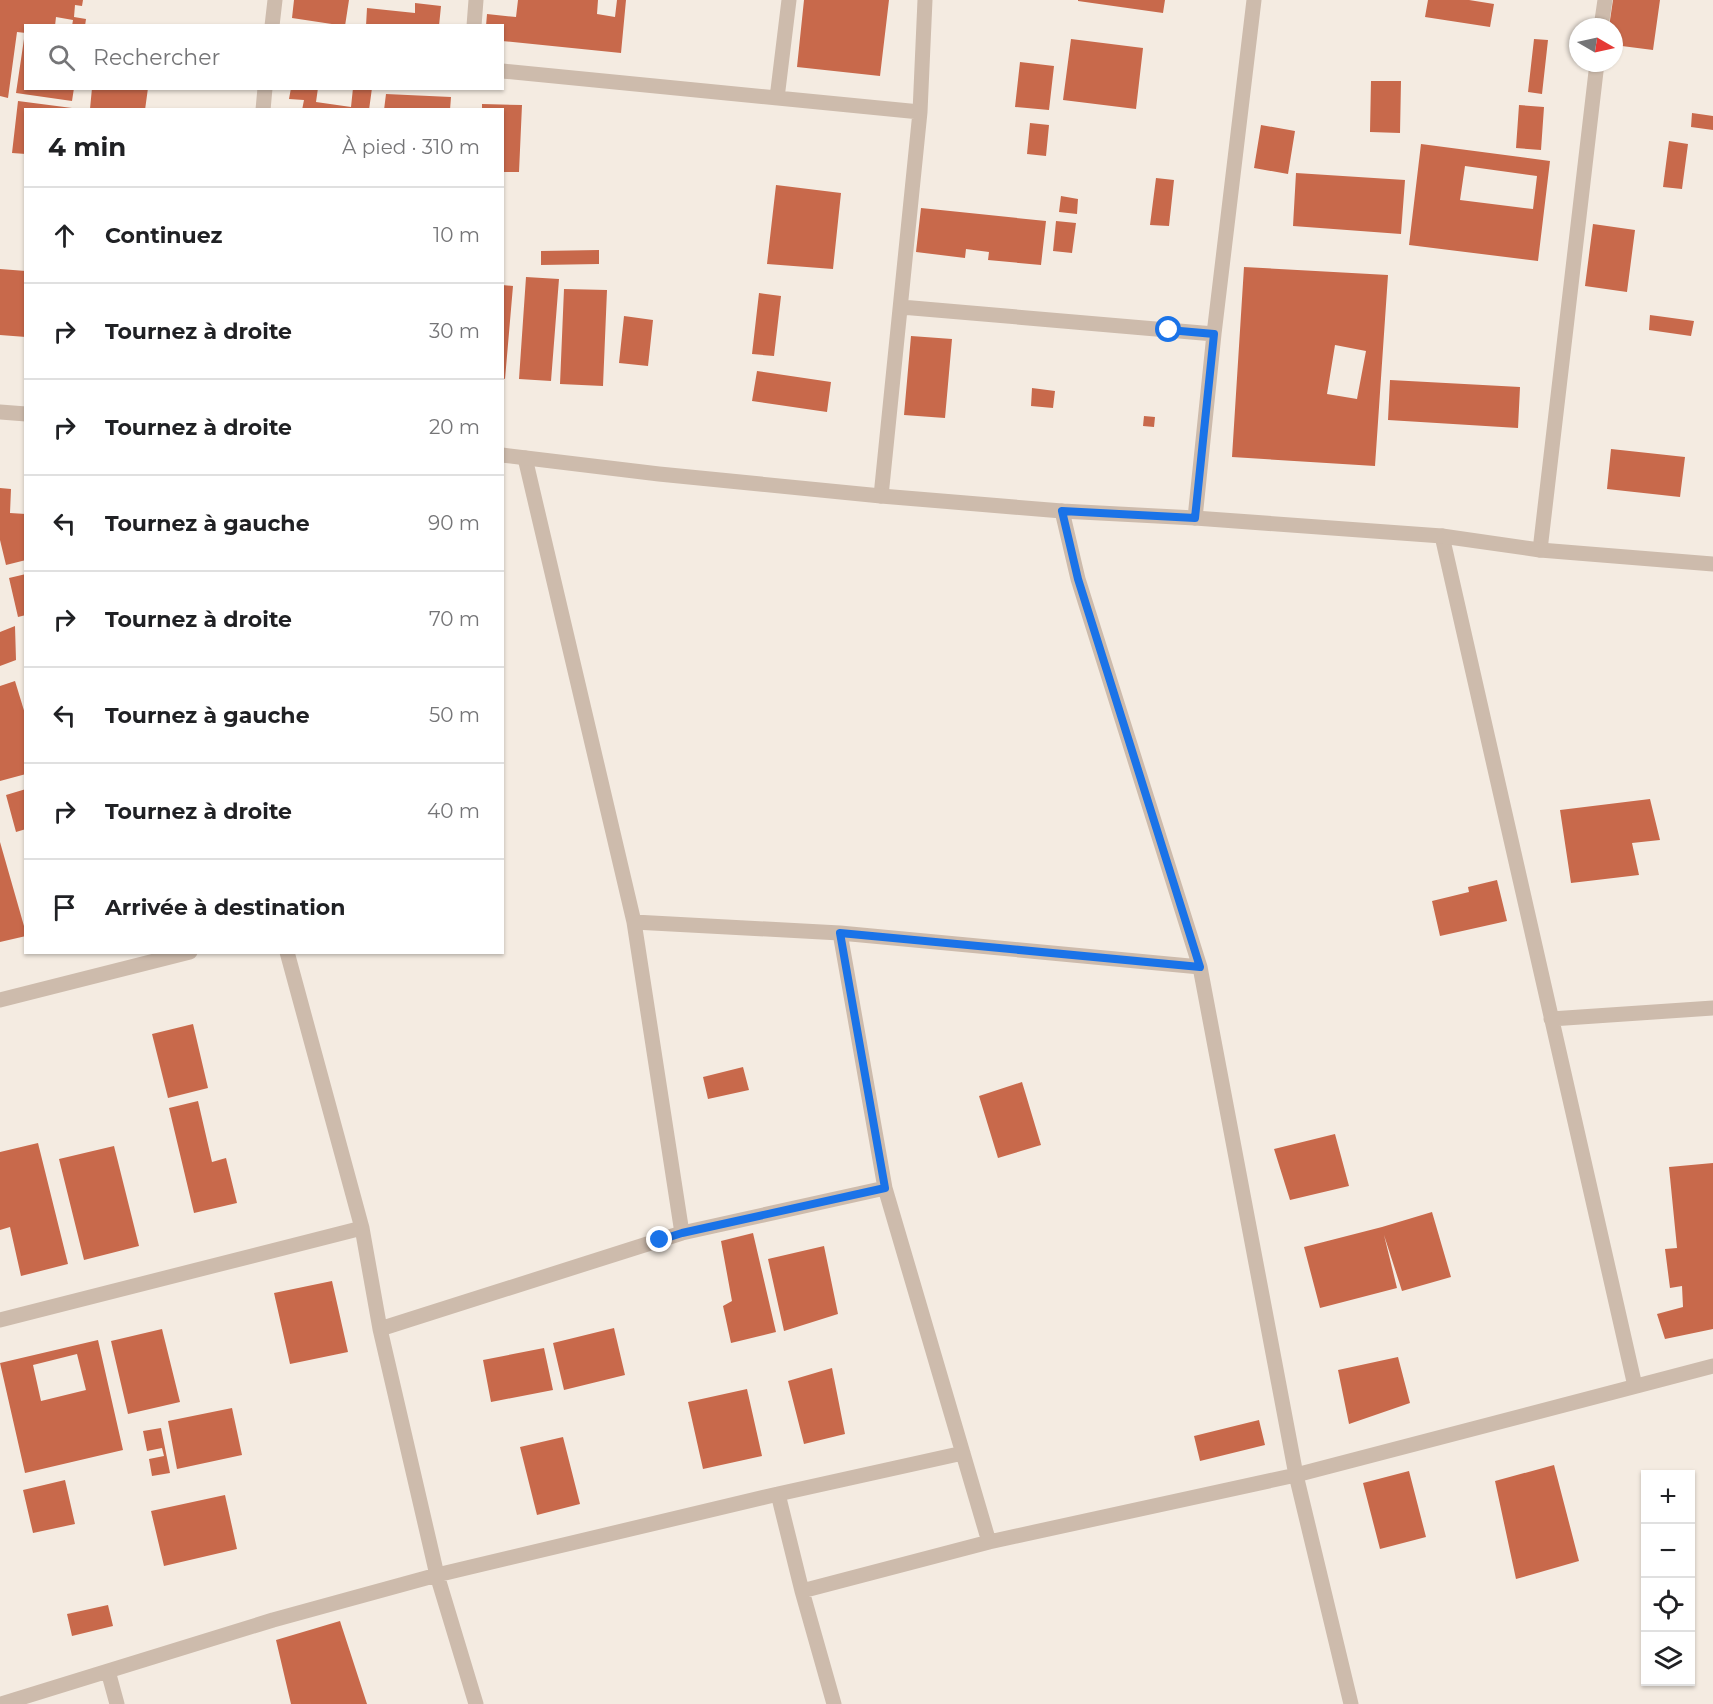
<!DOCTYPE html>
<html lang="fr">
<meta charset="utf-8">
<style>
body{margin:0;font-family:Montserrat,sans-serif;background:#f6f6f6;color:#202124}
.controls{position:absolute;right:18px;bottom:18px;display:grid;overflow:hidden;border-radius:0px;box-shadow:0 2px 4px #0004}
.controls button{width:54px;height:54px;display:grid;place-items:center;padding:0;border:0;border-bottom:2px solid #e0e0e0;background:#fff;color:#202124;font:30px sans-serif}
.compass{position:absolute;left:1569px;top:18px;width:54px;height:54px;border-radius:50%;background:#fff;box-shadow:0 2px 4px #0004;rotate:99deg}
.stop{position:absolute;width:18px;height:18px;margin:-14px;border:4px solid #1a73e8;border-radius:50%;background:#fff}
.stop.end{background:#1a73e8;border-color:#fff;box-shadow:0 2px 6px #0008}
.list{margin:0;padding:0;list-style:none}
h2{display:flex;justify-content:space-between;align-items:center;height:78px;margin:0;padding:0 24px;font-size:26px}
h2 small{font-size:20px;font-weight:400;color:#757577}
.list li{display:grid;grid-template-columns:39px 1fr auto;gap:18px;align-items:center;box-sizing:border-box;height:96px;padding:0 24px;border-top:2px solid #e0e0e0}
.list b{display:block;font-size:22px;white-space:nowrap}
.list em{font-size:20px;font-style:normal;color:#757577}
.icon{flex:none;width:33px;height:33px;fill:none;stroke:currentColor;stroke-width:2;stroke-linecap:round;stroke-linejoin:round}
.map{position:relative;flex:none;width:1713px;height:1704px;overflow:hidden}
.search{position:absolute;background:#fff;box-shadow:0 2px 4px #0004;left:24px;top:24px;width:480px;height:66px;display:flex;align-items:center;gap:15px;box-sizing:border-box;padding:0 21px;border-radius:0px;color:#757577;font-size:22px}
.panel{position:absolute;background:#fff;box-shadow:0 2px 4px #0004;left:24px;top:108px;width:480px;height:846px;border-radius:0px}
.map>svg:first-child{display:block}
.building{fill:#c8694b;fill-rule:evenodd}
.lines{fill:none;stroke-linecap:round;stroke-linejoin:round}
.minor{stroke:#cdbbac;stroke-width:15}
.tertiary{stroke:#cdbbac;stroke-width:15}
.route{stroke:#1a73e8;stroke-width:8}
</style>
<div class="map">
<svg width="1713" height="1704" viewBox="0 0 1713 1704">
<rect width="100%" height="100%" fill="#f4ebe1"/>
<path class="building" d="M0,0H83L82,6L75,5L74,17L86,19L85,26H72L73,20L56,17L55,26H26V33L17,32L8,98L0,96Z
M294,0H349L345,26L292,18Z
M518,0H598L597,14L615,17L617,0H626L621,53L502,41V26H486L487,14L516,17Z
M804,0H889L880,76L797,67Z
M1078,0H1165L1163,13L1078,1Z
M1428,0H1469L1494,4L1490,27L1425,17Z
M1613,0H1660L1653,50L1614,45V27H1609Z
M415,3L441,6L439,26H366L367,8L415,13Z
M24,39L26,40V88H74L72,101L16,93Z
M1071,39L1143,48L1136,109L1063,100Z
M1534,39L1548,40L1542,94L1528,92Z
M1020,62L1054,66L1049,110L1015,107Z
M1371,81H1401L1400,133L1370,132Z
M92,88H148L145,110L90,109Z
M291,88H318L316,102L351,107L353,88H372L369,110H302L304,100L289,99Z
M386,94L451,97L450,110H384Z
M18,101L72,108V110H26V154L12,153Z
M482,104L522,105L519,172H502V110H482Z
M1519,105L1544,107L1541,150L1516,148Z
M1692,113L1713,116V130L1691,127Z
M1030,123L1049,125L1046,156L1027,154Z
M1261,125L1295,131L1288,174L1254,168Z
M1669,141L1688,144L1682,189L1663,187Z
M1421,144L1550,161L1538,261L1409,245ZM1465,166L1537,176L1533,209L1460,200Z
M1296,173L1405,180L1401,234L1293,226Z
M1156,178L1174,180L1169,226L1150,225Z
M776,185L841,193L833,269L767,264Z
M1061,196L1078,199L1077,214L1059,212Z
M921,208L1046,221L1041,265L988,260L989,252L966,249L965,258L916,252Z
M1056,221L1076,223L1072,253L1053,251Z
M1593,224L1635,230L1627,292L1585,286Z
M599,250V264L541,265V251Z
M1244,267L1388,275L1375,466L1232,457ZM1335,345L1366,351L1357,399L1327,394Z
M0,269L26,271V337L0,335Z
M526,277L559,279L551,381L519,379Z
M502,285L513,286L505,379L502,378Z
M564,289L607,290L603,386L560,384Z
M759,293L781,296L774,356L752,354Z
M1650,315L1694,321L1691,336L1649,330Z
M624,316L653,320L648,366L619,363Z
M911,336L952,339L945,418L904,415Z
M757,371L831,382L827,412L752,401Z
M1390,380L1520,387L1518,428L1388,420Z
M1032,388L1055,391L1053,408L1031,406Z
M1144,416L1155,417L1154,427L1143,426Z
M1611,449L1685,457L1680,497L1607,489Z
M0,488L11,489L10,513L26,514V560L6,565L0,540Z
M26,574V615L18,617L9,578Z
M15,626L16,660L0,666V632Z
M15,681L26,717V774L0,781V686Z
M26,789V829L16,832L6,795Z
M1650,799L1660,840L1632,843L1639,875L1571,883L1560,810Z
M0,842L26,933V936L0,942Z
M1497,880L1507,921L1440,936L1432,901L1469,892L1468,887Z
M193,1024L208,1088L168,1098L152,1034Z
M743,1067L749,1090L708,1099L703,1077Z
M1022,1082L1041,1145L998,1158L979,1096Z
M198,1101L212,1162L226,1158L237,1203L194,1213L169,1108Z
M1335,1134L1349,1186L1290,1200L1274,1149Z
M38,1143L68,1264L21,1276L10,1227L0,1230V1152Z
M114,1146L139,1246L84,1260L59,1159Z
M1713,1163V1329L1665,1339L1657,1314L1683,1307L1682,1286L1670,1288L1665,1249L1677,1248L1669,1167Z
M1432,1212L1451,1277L1402,1291L1384,1235L1397,1288L1320,1308L1304,1247L1382,1227Z
M753,1233L776,1332L731,1343L723,1306L732,1301L721,1241Z
M824,1246L838,1314L784,1331L768,1259Z
M332,1281L348,1352L290,1364L274,1293Z
M614,1328L625,1375L564,1390L553,1343Z
M162,1329L180,1402L128,1414L111,1341Z
M98,1340L123,1450L25,1473L0,1363ZM77,1354L86,1390L41,1401L33,1365Z
M544,1348L553,1390L491,1402L483,1360Z
M1398,1357L1410,1403L1349,1424L1338,1370Z
M832,1368L845,1434L804,1444L788,1381Z
M747,1389L762,1456L703,1469L688,1402Z
M232,1408L242,1455L177,1469L168,1421Z
M1259,1420L1265,1445L1200,1461L1194,1436Z
M161,1428L170,1473L152,1476L149,1459L164,1456L162,1448L147,1451L143,1431Z
M563,1437L580,1504L537,1515L520,1447Z
M1554,1465L1579,1561L1516,1579L1495,1481Z
M1409,1471L1426,1537L1380,1549L1363,1483Z
M65,1480L75,1524L33,1533L23,1490Z
M225,1495L237,1549L164,1566L151,1511Z
M108,1605L113,1626L72,1636L67,1614Z
M340,1621L367,1704H291L276,1640Z"/>
<g class="lines">
<path class="minor" d="M272,26L275,0
M474,26L476,0
M1601,27L1605,0
M502,71L920,112
M777,98L789,0
M263,110L265,88
M901,307L1214,334
M525,458L634,922L682,1233
M881,496L920,112L925,0
M1062,511L1078,579L1200,967L1296,1475L1351,1704
M1195,518L1214,334L1254,0
M1442,536L1635,1386
M1540,550L1597,63
M634,922L840,933L1200,967
M840,933L885,1188L989,1542
M287,952L362,1228L380,1329L437,1575L476,1704
M0,1000L190,952
M1551,1019L1713,1008
M0,1320L362,1228
M380,1329L682,1233L885,1188
M778,1494L802,1591L834,1704
M802,1591L989,1542L1296,1475L1713,1366
M108,1671L117,1704
M1,1704L273,1620L437,1575L778,1494L963,1453"/>
<path class="tertiary" d="M0,412L26,414
M502,455L659,474L881,496L1062,511L1195,518L1442,536L1540,550L1713,564"/>
</g>
<g class="lines">
<path class="route" d="M660,1240L682,1233L885,1188L840,933L1200,967L1078,579L1062,511L1195,518L1214,334L1169,330"/>
</g>
</svg>
<div class="controls">
<button>+</button>
<button>−</button>
<button><svg class="icon" aria-label="locate" viewBox="0 0 24 24"><circle cx="12" cy="12" r="6"/><path d="M12 2v4M12 18v4M2 12h4M18 12h4"/></svg></button>
<button><svg class="icon" aria-label="layers" viewBox="0 0 24 24"><path d="M12 4l9 5-9 5-9-5zM3 14l9 5 9-5"/></svg></button>
</div>
<svg class="compass" viewBox="-18 -18 36 36"><path d="M0-13l5 13h-10z" fill="#e53935"/><path d="M0 13l5-13h-10z" fill="#757577"/></svg>
<div class="stop" style="left:1169px;top:330px"></div>
<div class="stop end" style="left:660px;top:1240px"></div>
<div class="search"><svg class="icon" aria-label="search" viewBox="0 0 24 24"><circle cx="10" cy="10" r="6"/><path d="M15 15l6 6"/></svg>Rechercher</div>
<section class="panel">
<h2>4 min<small>À pied · 310 m</small></h2>
<ul class="list">
<li><svg class="icon" aria-label="ahead" viewBox="0 0 24 24"><path d="M12 20V5M6 11l6-6 6 6"/></svg><div><b>Continuez</b></div><em>10 m</em></li>
<li><svg class="icon" aria-label="right" viewBox="0 0 24 24"><path d="M7 20v-9h11M14 6l5 5-5 5"/></svg><div><b>Tournez à droite</b></div><em>30 m</em></li>
<li><svg class="icon" aria-label="right" viewBox="0 0 24 24"><path d="M7 20v-9h11M14 6l5 5-5 5"/></svg><div><b>Tournez à droite</b></div><em>20 m</em></li>
<li><svg class="icon" aria-label="left" viewBox="0 0 24 24"><path d="M17 20v-9H6M10 6l-5 5 5 5"/></svg><div><b>Tournez à gauche</b></div><em>90 m</em></li>
<li><svg class="icon" aria-label="right" viewBox="0 0 24 24"><path d="M7 20v-9h11M14 6l5 5-5 5"/></svg><div><b>Tournez à droite</b></div><em>70 m</em></li>
<li><svg class="icon" aria-label="left" viewBox="0 0 24 24"><path d="M17 20v-9H6M10 6l-5 5 5 5"/></svg><div><b>Tournez à gauche</b></div><em>50 m</em></li>
<li><svg class="icon" aria-label="right" viewBox="0 0 24 24"><path d="M7 20v-9h11M14 6l5 5-5 5"/></svg><div><b>Tournez à droite</b></div><em>40 m</em></li>
<li><svg class="icon" aria-label="arrive" viewBox="0 0 24 24"><path d="M6 21V4h12l-3 4 3 4H6"/></svg><div><b>Arrivée à destination</b></div></li>
</ul>
</section>
</div>
